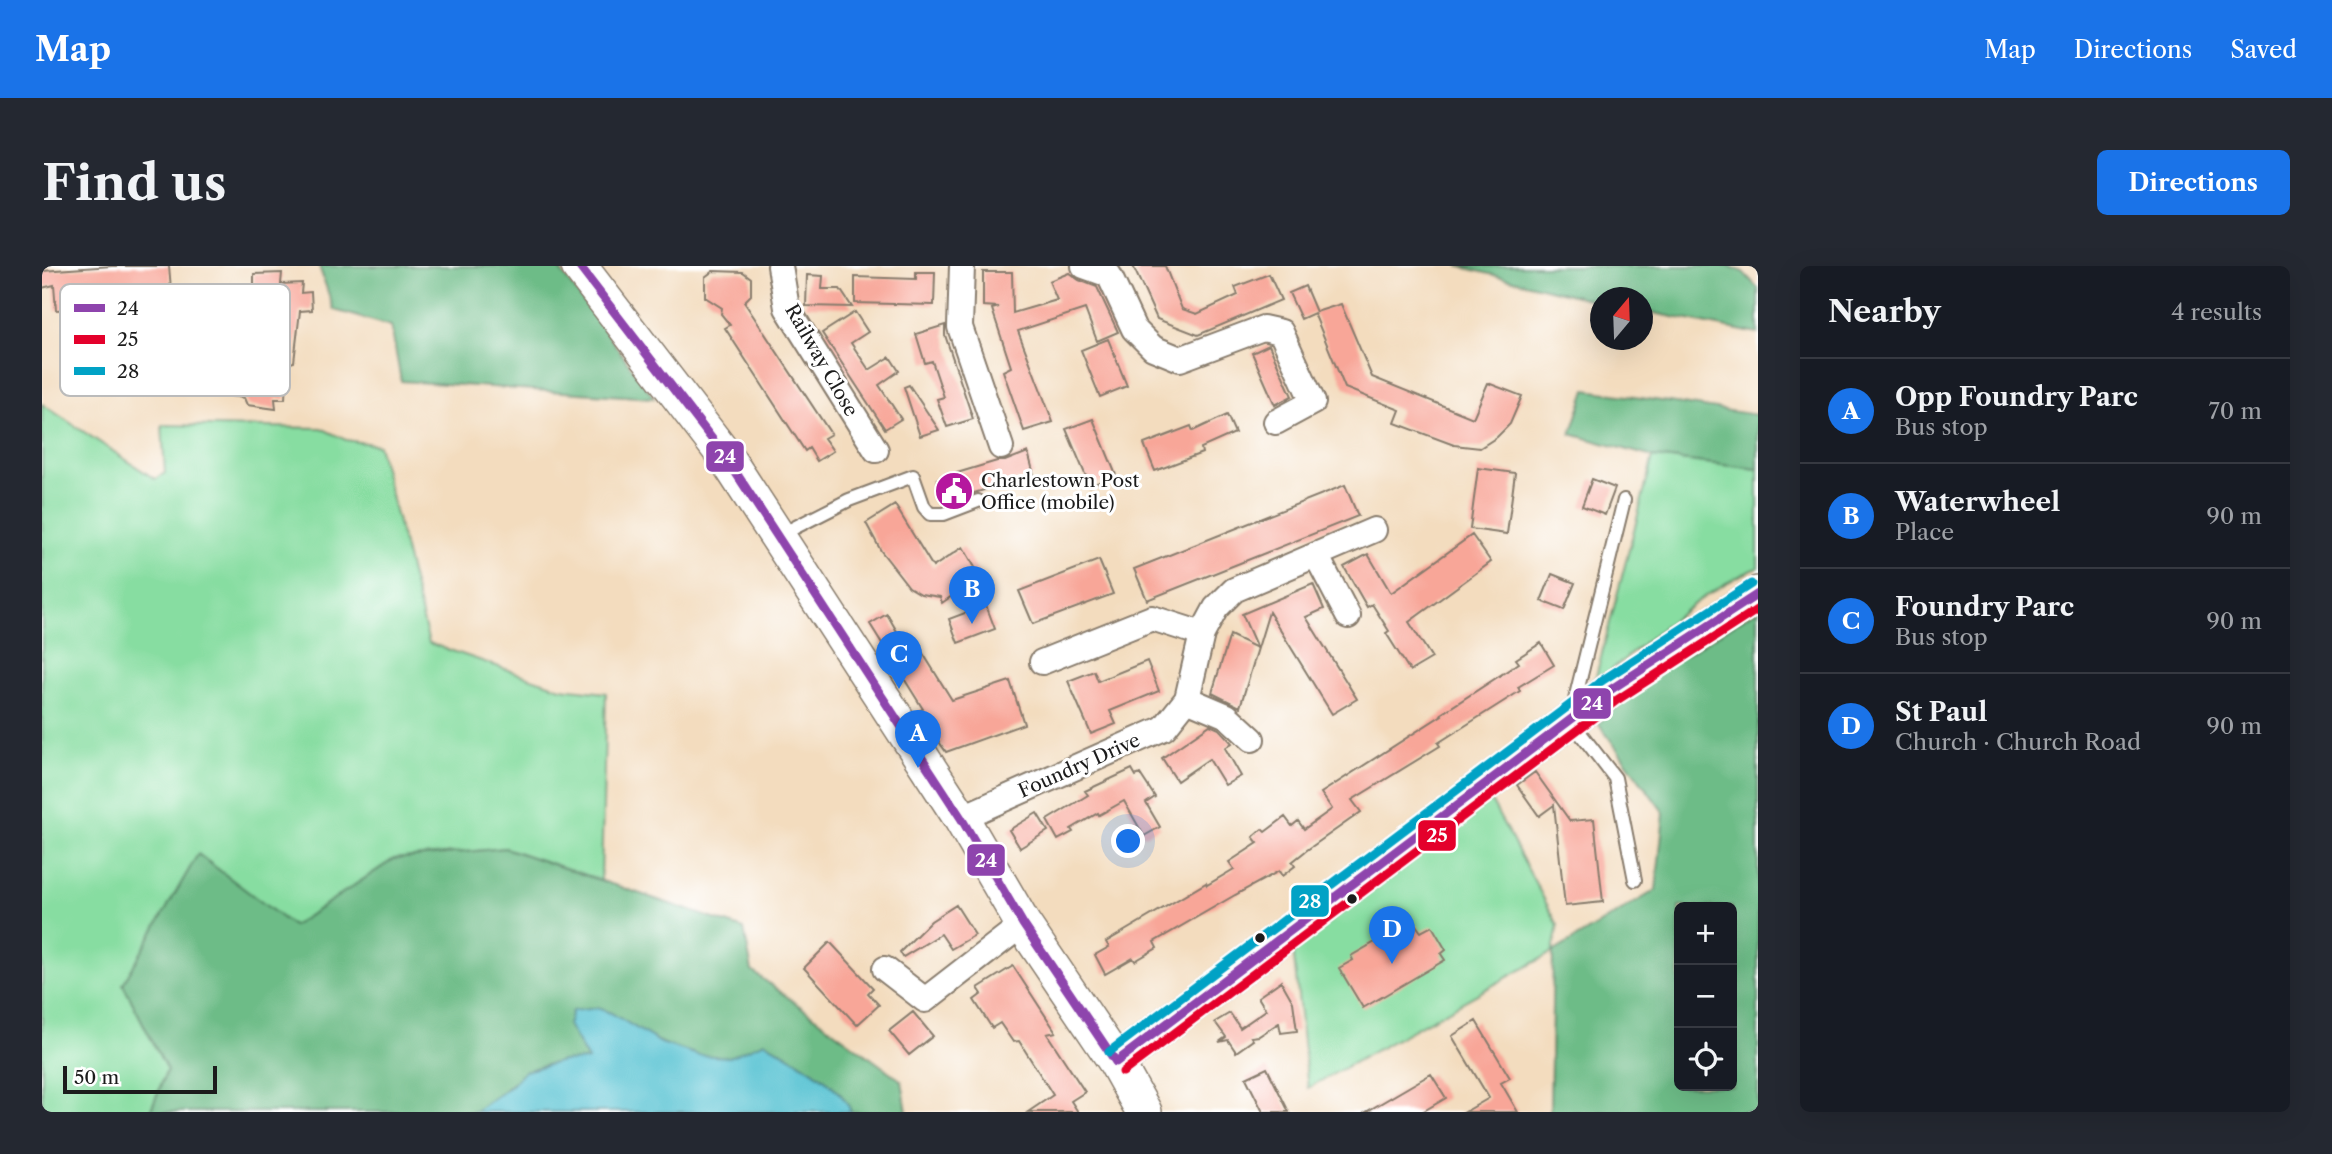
<!DOCTYPE html>
<meta charset="utf-8">
<style>
body{margin:0;font-family:"Libre Caslon Text",serif;background:#242831;color:#f1f3f6}
.controls{position:absolute;right:21px;bottom:21px;display:grid;overflow:hidden;border-radius:10px;box-shadow:0 7px 28px #0002}
.controls button{width:63px;height:63px;display:grid;place-items:center;padding:0;border:0;border-bottom:2px solid #363941;background:#171b24;color:#f1f3f6;font:35px sans-serif}
.compass{position:absolute;left:1548px;top:21px;width:63px;height:63px;border-radius:50%;background:#171b24;box-shadow:0 7px 28px #0002;rotate:19deg}
.scale{position:absolute;left:21px;bottom:18px;width:154px;box-sizing:border-box;padding-left:7px;border:4px solid #1c1c1c;border-top:0;font-size:19px;line-height:24px;white-space:nowrap;color:#1c1c1c;-webkit-text-stroke:5px #fff;paint-order:stroke}
.you{position:absolute;left:1087px;top:576px;width:24px;height:24px;margin:-18px;border:5px solid #fff;border-radius:50%;background:#1a73e8;box-shadow:0 0 0 10px #1a73e833}
.badge{display:grid;place-items:center;width:46px;height:46px;border-radius:50%;background:#1a73e8;color:#fff;font-size:23px;font-weight:700}
.pin{position:absolute;translate:-50% -58px;filter:drop-shadow(0 2px 4px #0008)}
.pin::after{content:'';position:absolute;top:37px;width:24px;height:21px;background:inherit;clip-path:polygon(0 0,100% 0,50% 100%)}
.list{margin:0;padding:0;list-style:none}
h2{display:flex;justify-content:space-between;align-items:center;height:91px;margin:0;padding:0 28px;font-size:30px}
h2 small{font-size:23px;font-weight:400;color:#9ea1a6}
.list li{display:grid;grid-template-columns:46px 1fr auto;gap:21px;align-items:center;box-sizing:border-box;height:105px;padding:0 28px;border-top:2px solid #363941}
.list b{display:block;font-size:26px;white-space:nowrap}
.list p{margin:0;font-size:23px;white-space:nowrap;color:#9ea1a6}
.list em{font-size:23px;font-style:normal;color:#9ea1a6}
.icon{flex:none;width:38px;height:38px;fill:none;stroke:currentColor;stroke-width:2;stroke-linecap:round;stroke-linejoin:round}
.map{position:relative;flex:none;width:1716px;height:846px;overflow:hidden;border-radius:10px}
header{display:flex;align-items:center;gap:42px;box-sizing:border-box;height:98px;padding:0 35px;background:#1a73e8;color:#fff}
header strong{font-size:33px}
nav{display:flex;gap:38px;margin-inline-start:auto;font-size:24px}
.intro{display:flex;align-items:center;justify-content:space-between;box-sizing:border-box;height:168px;padding:0 42px}
h1{margin:0;font-size:49px}
.button{padding:18px 32px;border-radius:10px;background:#1a73e8;color:#fff;font-size:24px;font-weight:700}
main{display:flex;gap:42px;padding:0 42px}
aside{flex:1;background:#171b24;border-radius:10px;box-shadow:0 7px 28px #0002}
.map>svg:first-child{display:block}
.green{fill:#87dda1;stroke:#527c5e;stroke-width:2}
.forest{fill:#6dbc87;stroke:#446c52;stroke-width:2;fill-rule:evenodd}
.water{fill:#58c3d3;stroke:#3a7078;stroke-width:2}
.building{fill:#f8a698}
.lines{fill:none;stroke-linecap:round;stroke-linejoin:round}
.lane-casing{stroke:#887c6d;stroke-width:16}
.street-casing{stroke:#887c6d;stroke-width:28}
.secondary-casing{stroke:#887c6d;stroke-width:38}
.lane{stroke:#fff;stroke-width:12}
.street{stroke:#fff;stroke-width:24}
.secondary{stroke:#fff;stroke-width:35}
.bus-1-casing{stroke:#fff;stroke-width:14}
.bus-2-casing{stroke:#fff;stroke-width:14}
.bus-3-casing{stroke:#fff;stroke-width:14}
.bus-1{stroke:#8e44ad;stroke-width:9}
.bus-2{stroke:#e4002b;stroke-width:9}
.bus-3{stroke:#01a2c5;stroke-width:9}
.bus-dot{fill:#1c1c1c;stroke:#fff;stroke-width:2.5}
.labels{text-anchor:middle;stroke-width:6;stroke-linejoin:round;paint-order:stroke}
.street-label{font-size:19px;fill:#1c1c1c;stroke:#fff}
.poi-label{font-size:19px;fill:#1c1c1c;stroke:#fff;text-anchor:start}
.key{fill:#fff;stroke:#bbb;stroke-width:2}
.key-label{font-size:19px;fill:#1c1c1c}
.line-badge{stroke:#fff;stroke-width:2.5}
.badge-label{font-size:19px;text-anchor:middle;font-weight:bold;fill:#fff}
</style>
<header>
<strong>Map</strong>
<nav><a>Map</a><a>Directions</a><a>Saved</a></nav>
</header>
<div class="intro"><h1>Find us</h1><a class="button">Directions</a></div>
<main>
<div class="map">
<svg width="1716" height="846" viewBox="0 0 1716 846">
<rect width="100%" height="100%" fill="#fff"/>
<filter id="ink" filterUnits="userSpaceOnUse"><feTurbulence type="fractalNoise" baseFrequency=".0143" numOctaves="2"/><feDisplacementMap in="SourceGraphic" scale="14" xChannelSelector="R" yChannelSelector="G"/><feConvolveMatrix kernelMatrix="1 2 1 2 8 2 1 2 1" color-interpolation-filters="sRGB"/></filter>
<filter id="wash" filterUnits="userSpaceOnUse"><feTurbulence type="fractalNoise" baseFrequency=".00686" numOctaves="4" result="noise"/><feDisplacementMap in="SourceGraphic" scale="28" xChannelSelector="R" yChannelSelector="G"/><feGaussianBlur stdDeviation="1.57" result="paint"/><feColorMatrix in="noise" values="0 0 0 0 0 0 0 0 0 0 0 0 0 0 0 0 0 1.4 0 .05"/><feComposite in="paint" operator="in"/></filter>
<g filter="url(#wash)">
<rect width="100%" height="100%" fill="#f3dcbe"/>
<path class="green" d="M0,138L113,213L123,207L120,159L279,162L304,174L336,179L387,377L519,422L564,427L559,614L463,582L352,593L251,660L81,718L125,804L108,846H0Z
M1611,191L1716,203V302C1661,322 1599,381 1552,418Z
M1448,533L1516,659L1511,686L1266,822L1251,683Z"/>
<path class="forest" d="M277,0H515L612,132L359,115L349,60L292,44Z
M1416,0H1688L1701,6L1716,22V68L1601,45V32H1559L1558,36Z
M1544,124L1716,149V203L1611,191L1529,168Z
M1716,343V846H1508L1511,686L1614,624L1622,547L1556,457L1603,414ZM1637,641H1690V820H1637Z
M463,582L702,663L710,705L860,815L865,846H809C799,816 749,792 723,776C712,780 699,789 687,791C649,797 599,768 569,747L546,794C529,795 495,797 481,808C464,821 451,837 432,846H108L125,804L81,718L156,588L251,660L352,593Z"/>
<path class="water" d="M555,742L569,747L619,777L656,789L687,791L723,776C749,792 799,816 809,846H432L466,822L483,805L520,795L546,794L526,759L530,745Z"/>
<g id="blocks">
<path class="building" d="M70,0H127L129,23L89,25L90,32L45,35L46,42L14,44L12,19L0,22V5Z
M1091,0H1123L1140,43L1155,48L1196,29L1193,21L1227,8L1239,34L1156,69L1115,53Z
M671,5L701,6L709,12V29L702,36L789,168L782,172L791,185L775,195L767,182L763,185L683,62L688,59L679,48L680,42L663,31V11Z
M874,6H893L892,39L813,37V11L874,13Z
M941,6H970L971,47L1015,34L1007,15L1027,7L1037,14L1055,21L1076,66L1055,75L1043,43L976,65L1011,156L982,165L961,105L969,101L950,43L957,41L941,40Z
M240,7L239,18L260,17L259,27L269,26L270,44L258,45L252,96L245,98L243,133H233L234,143L205,139L202,132L146,124L147,103H139L137,77H144L139,39L212,29V8Z
M765,9L781,10L780,23H798L810,41L764,40Z
M1263,20L1274,46L1299,38L1330,111L1431,152L1446,117L1480,130L1468,158L1455,171L1438,182L1412,179L1353,157L1358,144L1303,122L1272,47L1259,53L1247,27Z
M813,46L826,66L809,77L827,104L848,91L857,105L837,119L859,153L843,163L780,67Z
M903,59V69L931,153L905,161L895,133L902,131L890,95L883,97L874,68Z
M1066,73L1085,120L1058,131L1039,84Z
M1227,79L1250,130L1233,139L1210,87Z
M867,119L897,164L878,170L862,121Z
M1185,149L1193,167L1159,182L1160,187L1113,205L1102,178L1149,160L1151,165Z
M1051,153L1074,209L1048,220L1024,163Z
M986,186L992,209L902,236L895,213L955,195H963Z
M1436,202L1473,207L1465,268L1428,263Z
M1550,213L1573,222L1563,249L1540,240Z
M1303,219L1316,250L1105,334L1092,303Z
M853,239L891,301L921,281L938,310L900,337L898,331L879,328L867,321L839,285L824,257Z
M1430,269L1449,296L1367,356L1390,392L1368,405L1344,367L1347,365L1330,338L1325,341L1302,301L1326,288L1349,327Z
M1057,294L1071,328L991,358L977,325Z
M1510,308L1533,317L1522,344L1499,335Z
M1271,318L1282,343L1264,351L1315,433L1290,448L1227,346L1198,441L1170,427L1188,369L1215,382L1200,348Z
M944,339L953,363L916,377L907,353Z
M845,348L857,369L854,371L855,373L869,368L910,434L968,415L982,458L904,486L876,445L881,443L828,358Z
M1499,377L1512,399L1476,421L1478,425L1396,477L1398,480L1310,534L1319,546L1265,584L1250,596L1253,600L1240,610L1237,605L1193,629L1112,676L1115,682L1093,695L1091,692L1063,708L1053,689L1067,681L1064,676L1164,617L1165,619L1192,603L1187,596L1216,577L1211,571L1220,563L1223,566L1243,551L1250,560L1256,555L1262,563L1290,543L1279,527L1400,449L1399,448L1477,397L1474,393Z
M1105,395L1117,425L1068,445L1074,458L1049,468L1026,415L1052,405L1056,415Z
M1168,459L1177,463L1190,477L1183,482L1199,510L1183,519L1167,493L1135,515L1120,492Z
M1090,503L1094,510L1098,508L1113,531L1104,537L1118,561L1102,570L1082,535L1057,549L1056,547L1029,563L1031,566L1016,574L1005,554L1046,529L1043,525Z
M1493,506L1528,555L1552,553L1561,636L1523,640L1512,539L1497,550L1475,519Z
M995,547L1006,565L978,582L967,564Z
M914,639L933,669L909,683L899,668L861,691L858,686L889,655Z
M1374,659L1379,666L1390,660L1404,684L1399,688L1403,694L1321,742L1297,702L1311,694L1309,690L1361,660L1365,665Z
M788,676L831,722L826,727L837,739L815,759L762,702Z
M971,700L1014,766L1005,768L1043,826L1029,835L1036,846H986L1011,829L977,775L971,776L958,757L950,762L932,734L940,728L936,722Z
M1239,715L1251,736L1255,765L1239,767L1237,757L1217,770L1209,771L1211,774L1194,786L1186,774L1177,776L1184,771L1173,756L1188,747L1198,762L1224,744L1216,731Z
M871,746L891,770L867,789L847,765Z
M1434,755L1468,812L1459,817L1476,846H1423L1447,832L1410,770Z
M1225,802L1247,846H1221L1204,812Z
M1389,808L1404,832L1380,846H1324Z"/>
</g>
</g>
<g filter="url(#ink)">
<use href="#blocks" fill-opacity="0" stroke="#887c6d" stroke-width="2"/>
<g class="lines">
<defs>
<path id="lane" d="M1582,234L1528,454L1573,512L1593,614
M738,269L807,234L871,210L882,241L888,248H902L936,235"/>
<path id="street" d="M738,0L745,42L834,184
M920,0L918,61L959,181
M1042,0L1067,9L1092,63L1111,82L1138,93L1221,62L1239,66L1271,136L1234,156
M1274,289L1306,350
M1000,396L1110,352L1160,368
M1145,433L1185,450L1210,473
M919,552L1122,462L1145,433L1160,368L1174,342L1192,324L1332,264
M843,703L883,734L981,658"/>
<path id="secondary" d="M537,0L683,190L919,552L981,658L1074,796L1102,846
M1074,796L1568,424L1716,328"/>
</defs>
<use href="#lane" class="lane-casing"/>
<use href="#street" class="street-casing"/>
<use href="#secondary" class="secondary-casing"/>
<use href="#lane" class="lane"/>
<use href="#street" class="street"/>
<use href="#secondary" class="secondary"/>
<defs>
<path id="bus-1" d="M537,0L683,190L919,552L981,658L1074,796
M1074,796L1568,424L1716,328"/>
<path id="bus-2" d="M1081,806L1575,434L1716,343"/>
<path id="bus-3" d="M1067,786L1561,414L1709,318"/>
</defs>
<use href="#bus-1" class="bus-1-casing"/>
<use href="#bus-2" class="bus-2-casing"/>
<use href="#bus-3" class="bus-3-casing"/>
<use href="#bus-1" class="bus-1"/>
<use href="#bus-2" class="bus-2"/>
<use href="#bus-3" class="bus-3"/>
</g>
</g>
<defs>
<symbol id="civic-disc" viewBox="-11 -11 22 22"><circle r="9.5" fill="#b5179e" stroke="#fff"/><path d="M-.6-6.5H3V-4.5H.6V-3L4-1V1h2V6H-6V1h2V-1L-.6-3ZM-1.2 2.5V6h2.4V2.5Z" fill="#fff"/></symbol>
</defs>
<g fill-rule="evenodd">
<use href="#civic-disc" x="890" y="203" width="44" height="44"/>
</g>
<g class="bus-dot">
<circle cx="1310" cy="633" r="6"/>
<circle cx="1218" cy="672" r="6"/>
</g>
<g class="labels">
<g class="street-label">
<text transform="translate(780 94) rotate(60)" y="7">Railway Close</text>
<text transform="translate(1037 499) rotate(-24)" y="7">Foundry Drive</text>
</g>
<g class="poi-label">
<text x="939" y="221">Charlestown Post<tspan x="939" dy="22">Office (mobile)</tspan></text>
</g>
</g>
<rect x="18" y="18" width="230" height="112" rx="10" class="key"/>
<rect x="32" y="38" width="31" height="8" fill="#8e44ad"/>
<rect x="32" y="69" width="31" height="9" fill="#e4002b"/>
<rect x="32" y="101" width="31" height="8" fill="#01a2c5"/>
<g class="key-label">
<text x="75" y="49">24</text>
<text x="75" y="80">25</text>
<text x="75" y="112">28</text>
</g>
<g class="line-badge">
<rect x="663" y="174" width="40" height="33" rx="7" fill="#8e44ad"/>
<rect x="1530" y="421" width="40" height="33" rx="7" fill="#8e44ad"/>
<rect x="1375" y="553" width="40" height="33" rx="7" fill="#e4002b"/>
<rect x="924" y="577" width="40" height="34" rx="7" fill="#8e44ad"/>
<rect x="1248" y="618" width="40" height="34" rx="7" fill="#01a2c5"/>
</g>
<g class="badge-label">
<text x="683" y="197">24</text>
<text x="1550" y="444">24</text>
<text x="1395" y="576">25</text>
<text x="944" y="601">24</text>
<text x="1268" y="642">28</text>
</g>
</svg>
<div class="controls">
<button>+</button>
<button>−</button>
<button><svg class="icon" aria-label="locate" viewBox="0 0 24 24"><circle cx="12" cy="12" r="6"/><path d="M12 2v4M12 18v4M2 12h4M18 12h4"/></svg></button>
</div>
<svg class="compass" viewBox="-18 -18 36 36"><path d="M0-13l5 13h-10z" fill="#e53935"/><path d="M0 13l5-13h-10z" fill="#9ea1a6"/></svg>
<div class="scale">50 m</div>
<div class="you"></div>
<div class="pin badge" style="left:876px;top:502px">A</div>
<div class="pin badge" style="left:930px;top:358px">B</div>
<div class="pin badge" style="left:857px;top:423px">C</div>
<div class="pin badge" style="left:1350px;top:698px">D</div>
</div>
<aside>
<h2>Nearby<small>4 results</small></h2>
<ul class="list">
<li><span class="badge">A</span><div><b>Opp Foundry Parc</b><p>Bus stop</p></div><em>70 m</em></li>
<li><span class="badge">B</span><div><b>Waterwheel</b><p>Place</p></div><em>90 m</em></li>
<li><span class="badge">C</span><div><b>Foundry Parc</b><p>Bus stop</p></div><em>90 m</em></li>
<li><span class="badge">D</span><div><b>St Paul</b><p>Church · Church Road</p></div><em>90 m</em></li>
</ul>
</aside>
</main>
